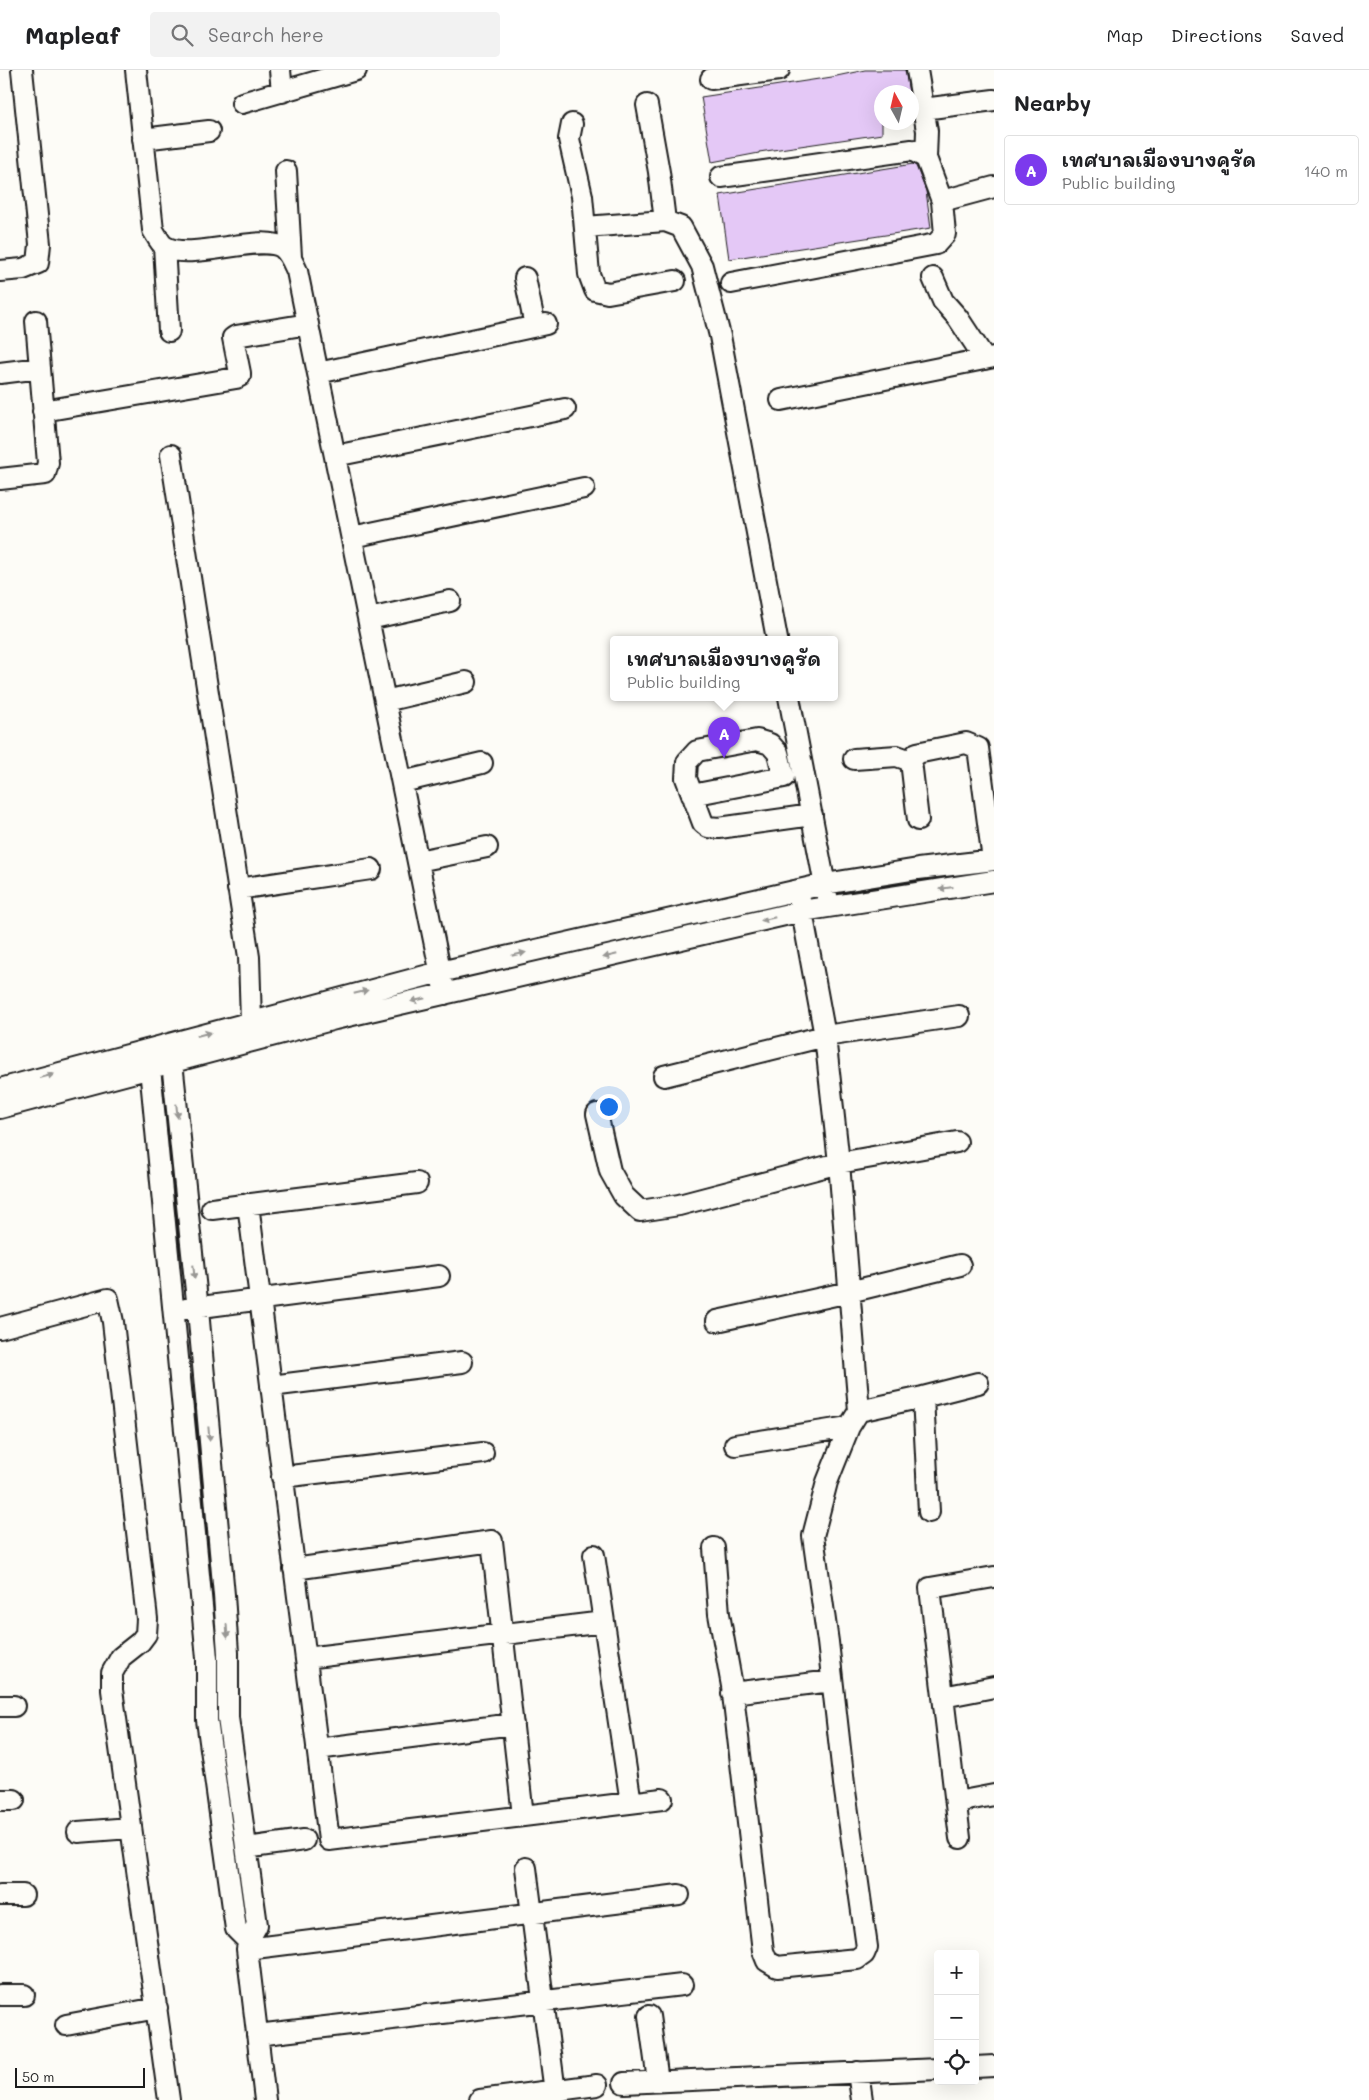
<!DOCTYPE html>
<meta charset="utf-8">
<style>
body{margin:0;font-family:Mali,"Playpen Sans Thai",sans-serif;background:#f2f2f2;color:#202124}
.controls{position:absolute;right:15px;bottom:15px;display:grid;overflow:hidden;border-radius:5px;box-shadow:0 5px 20px #0002}
.controls button{width:45px;height:45px;display:grid;place-items:center;padding:0;border:0;border-bottom:1px solid #e0e0e0;background:#fff;color:#202124;font:25px sans-serif}
.compass{position:absolute;left:874px;top:15px;width:45px;height:45px;border-radius:50%;background:#fff;box-shadow:0 5px 20px #0002;rotate:352deg}
.scale{position:absolute;left:15px;bottom:12px;width:130px;box-sizing:border-box;padding-left:5px;border:2px solid #1c1c1c;border-top:0;font-size:14px;line-height:18px;white-space:nowrap;color:#1c1c1c;-webkit-text-stroke:4px #fdfcf7;paint-order:stroke}
.you{position:absolute;left:608px;top:1036px;width:18px;height:18px;margin:-12px;border:4px solid #fff;border-radius:50%;background:#1a73e8;box-shadow:0 0 0 8px #1a73e833}
.badge{display:grid;place-items:center;width:32px;height:32px;border-radius:50%;background:#7c3aed;color:#fff;font-size:16px;font-weight:700}
.pin{position:absolute;translate:-50% -41px;filter:drop-shadow(0 1px 2px #0008)}
.pin::after{content:'';position:absolute;top:26px;width:18px;height:15px;background:inherit;clip-path:polygon(0 0,100% 0,50% 100%)}
.popup{position:absolute;left:610px;top:566px;width:228px;height:65px;box-sizing:border-box;display:grid;place-content:center;border-radius:5px;background:#fff;filter:drop-shadow(0 1px 4px #0005);font-size:16px;white-space:nowrap;color:#757577}
.popup b{font-size:19px;color:#202124}
.popup::after{content:'';position:absolute;left:50%;top:100%;margin-left:-10px;border:10px solid transparent;border-top-color:#fff}
.list{margin:0;padding:0;list-style:none}
h2{display:flex;justify-content:space-between;align-items:center;height:65px;margin:0;padding:0 20px;font-size:21px}
h2 small{font-size:16px;font-weight:400;color:#757577}
.list li{display:grid;grid-template-columns:32px 1fr auto;gap:15px;align-items:center;box-sizing:border-box;height:70px;margin:0 10px 10px;padding:0 10px;border:1px solid #e0e0e0;border-radius:5px}
.list b{display:block;font-size:19px;white-space:nowrap}
.list p{margin:0;font-size:16px;white-space:nowrap;color:#757577}
.list em{font-size:16px;font-style:normal;color:#757577}
.icon{flex:none;width:28px;height:28px;fill:none;stroke:currentColor;stroke-width:2;stroke-linecap:round;stroke-linejoin:round}
.map{position:relative;flex:none;width:994px;height:2030px;overflow:hidden}
header{display:flex;align-items:center;gap:30px;box-sizing:border-box;height:70px;padding:0 25px;background:#fff;border-bottom:1px solid #e0e0e0}
header strong{font-size:24px}
nav{display:flex;gap:28px;margin-inline-start:auto;font-size:18px}
.search{width:350px;height:45px;background:#f2f2f2;display:flex;align-items:center;gap:12px;box-sizing:border-box;padding:0 18px;border-radius:5px;color:#757577;font-size:19px}
main{display:flex}
aside{flex:1;background:#fff}
.map>svg:first-child{display:block}
.building{fill:#e4c8f6;stroke:#1c1c1c}
.lines{fill:none;stroke-linecap:round;stroke-linejoin:round}
.minor-casing{stroke:#1c1c1c;stroke-width:24}
.minor{stroke:#fdfcf7;stroke-width:20}
.oneway{fill:#989794}
</style>
<header>
<strong>Mapleaf</strong>
<div class="search"><svg class="icon" aria-label="search" viewBox="0 0 24 24"><circle cx="10" cy="10" r="6"/><path d="M15 15l6 6"/></svg>Search here</div>
<nav><a>Map</a><a>Directions</a><a>Saved</a></nav>
</header>
<main>
<div class="map">
<svg width="994" height="2030" viewBox="0 0 994 2030">
<rect width="100%" height="100%" fill="#fdfcf7"/>
<filter id="ink" filterUnits="userSpaceOnUse"><feTurbulence type="fractalNoise" baseFrequency=".02" numOctaves="2"/><feDisplacementMap in="SourceGraphic" scale="10" xChannelSelector="R" yChannelSelector="G"/><feConvolveMatrix kernelMatrix="1 2 1 2 8 2 1 2 1" color-interpolation-filters="sRGB"/></filter>
<g filter="url(#ink)">
<path class="building" d="M865,0H905L909,22H882V64L759,82V83L712,92L701,27L832,7Z
M913,94L916,96L926,121L931,158L729,189L720,125Z"/>
<g class="lines">
<defs>
<path id="minor" d="M136,0L153,160C156,165 160,173 164,176C188,193 263,162 283,178C290,184 293,193 297,201L445,924
M280,0L282,22
M917,0L927,61L926,88
M711,9L779,0
M242,33L356,0
M647,35L659,102L665,151
M923,39L994,30
M572,54L569,69L582,126L589,204L595,220L608,223L675,211
M143,69L209,61
M286,101L291,187
M721,107L912,80L926,88L942,131L945,164L936,174L731,213
M942,131L994,117
M585,157L665,151L681,157L702,196L720,266L777,569
M164,176L169,261
M0,201L23,199L38,193L40,174L22,0
M525,208L535,256
M933,208L943,231L958,248L985,289
M0,303L40,298
M318,303L546,254
M781,330L994,287
M43,341L236,308L240,306V303L233,268L236,266L308,254
M171,385L249,887L251,951
M335,386L565,339
M0,409L45,404L48,393L36,251
M352,467L584,418
M369,549L450,531
M789,627L827,826
M385,631L466,612
M854,689L897,686L911,691
M402,712L482,693
M692,725L784,707L778,683L770,674L757,670L697,681L687,692L686,708L703,753L708,757L719,758L812,745
M918,750L911,691L917,683L966,673L978,678L993,790
M418,791L487,777
M238,819L371,799
M150,998L207,1588V1650L236,1859L248,1871L257,1855L228,1648V1583L224,1525L198,1240L172,992
M664,1006L825,966L959,946
M0,1019L440,902L825,814L918,799L994,790
M0,1038L335,949L802,841L994,811
M597,1044L610,1101L624,1126L640,1141L679,1135L839,1093L957,1072
M248,1134L329,1770L662,1729
M212,1139L417,1113
M186,1239L439,1206
M717,1251L849,1222L960,1195
M0,1258L108,1229L113,1252L147,1549L146,1564L140,1572L121,1587L112,1603V1620L169,2030
M271,1316L462,1292
M923,1327L929,1442
M859,1341L923,1327L978,1313
M735,1375L849,1357
M282,1407L483,1383
M714,1478L719,1544L732,1616L763,1881L767,1891L777,1897L857,1889L864,1884L867,1877L844,1714L828,1572L813,1466L827,1412L849,1357L859,1341L839,1093L825,966L798,820
M594,1485L631,1733
M294,1499L492,1471L523,1746
M306,1588L604,1552
M732,1623L832,1611
M943,1627L994,1617
M0,1636H14
M317,1679L513,1654
M0,1730H14
M957,1732L994,1725
M78,1762L130,1758
M960,1768L930,1518L994,1507
M246,1778L304,1770
M526,1798L556,2030
M0,1825H23
M0,1925H24
M649,1946L658,2011
M66,1955L157,1938
M257,1965L682,1915
M975,1997L994,1996
M858,2002L862,2030
M624,2013L938,1999
M265,2030L247,1879L679,1825
M480,2030L597,2015"/>
</defs>
<use href="#minor" class="minor-casing"/>
<use href="#minor" class="minor"/>
</g>
<defs><path id="oneway-solid" d="M-6-.8H1V-3.2L6.5 0L1 3.2V.8H-6Z" transform="scale(1.25)"/></defs>
<g class="oneway">
<use href="#oneway-solid" transform="translate(946 818) rotate(172)"/>
<use href="#oneway-solid" transform="translate(768 849) rotate(167)"/>
<use href="#oneway-solid" transform="translate(519 884) rotate(-13)"/>
<use href="#oneway-solid" transform="translate(610 886) rotate(167)"/>
<use href="#oneway-solid" transform="translate(361 922) rotate(-14)"/>
<use href="#oneway-solid" transform="translate(418 930) rotate(167)"/>
<use href="#oneway-solid" transform="translate(204 964) rotate(-15)"/>
<use href="#oneway-solid" transform="translate(47 1006) rotate(-15)"/>
<use href="#oneway-solid" transform="translate(177 1041) rotate(84)"/>
<use href="#oneway-solid" transform="translate(194 1202) rotate(84)"/>
<use href="#oneway-solid" transform="translate(209 1364) rotate(85)"/>
<use href="#oneway-solid" transform="translate(227 1561) rotate(86)"/>
</g>
</g>
</svg>
<div class="controls">
<button>+</button>
<button>−</button>
<button><svg class="icon" aria-label="locate" viewBox="0 0 24 24"><circle cx="12" cy="12" r="6"/><path d="M12 2v4M12 18v4M2 12h4M18 12h4"/></svg></button>
</div>
<svg class="compass" viewBox="-18 -18 36 36"><path d="M0-13l5 13h-10z" fill="#e53935"/><path d="M0 13l5-13h-10z" fill="#757577"/></svg>
<div class="scale">50 m</div>
<div class="you"></div>
<div class="pin badge" style="left:724px;top:688px">A</div>
<div class="popup"><b>เทศบาลเมืองบางคูรัด</b>Public building</div>
</div>
<aside>
<h2>Nearby<small></small></h2>
<ul class="list">
<li><span class="badge">A</span><div><b>เทศบาลเมืองบางคูรัด</b><p>Public building</p></div><em>140 m</em></li>
</ul>
</aside>
</main>
